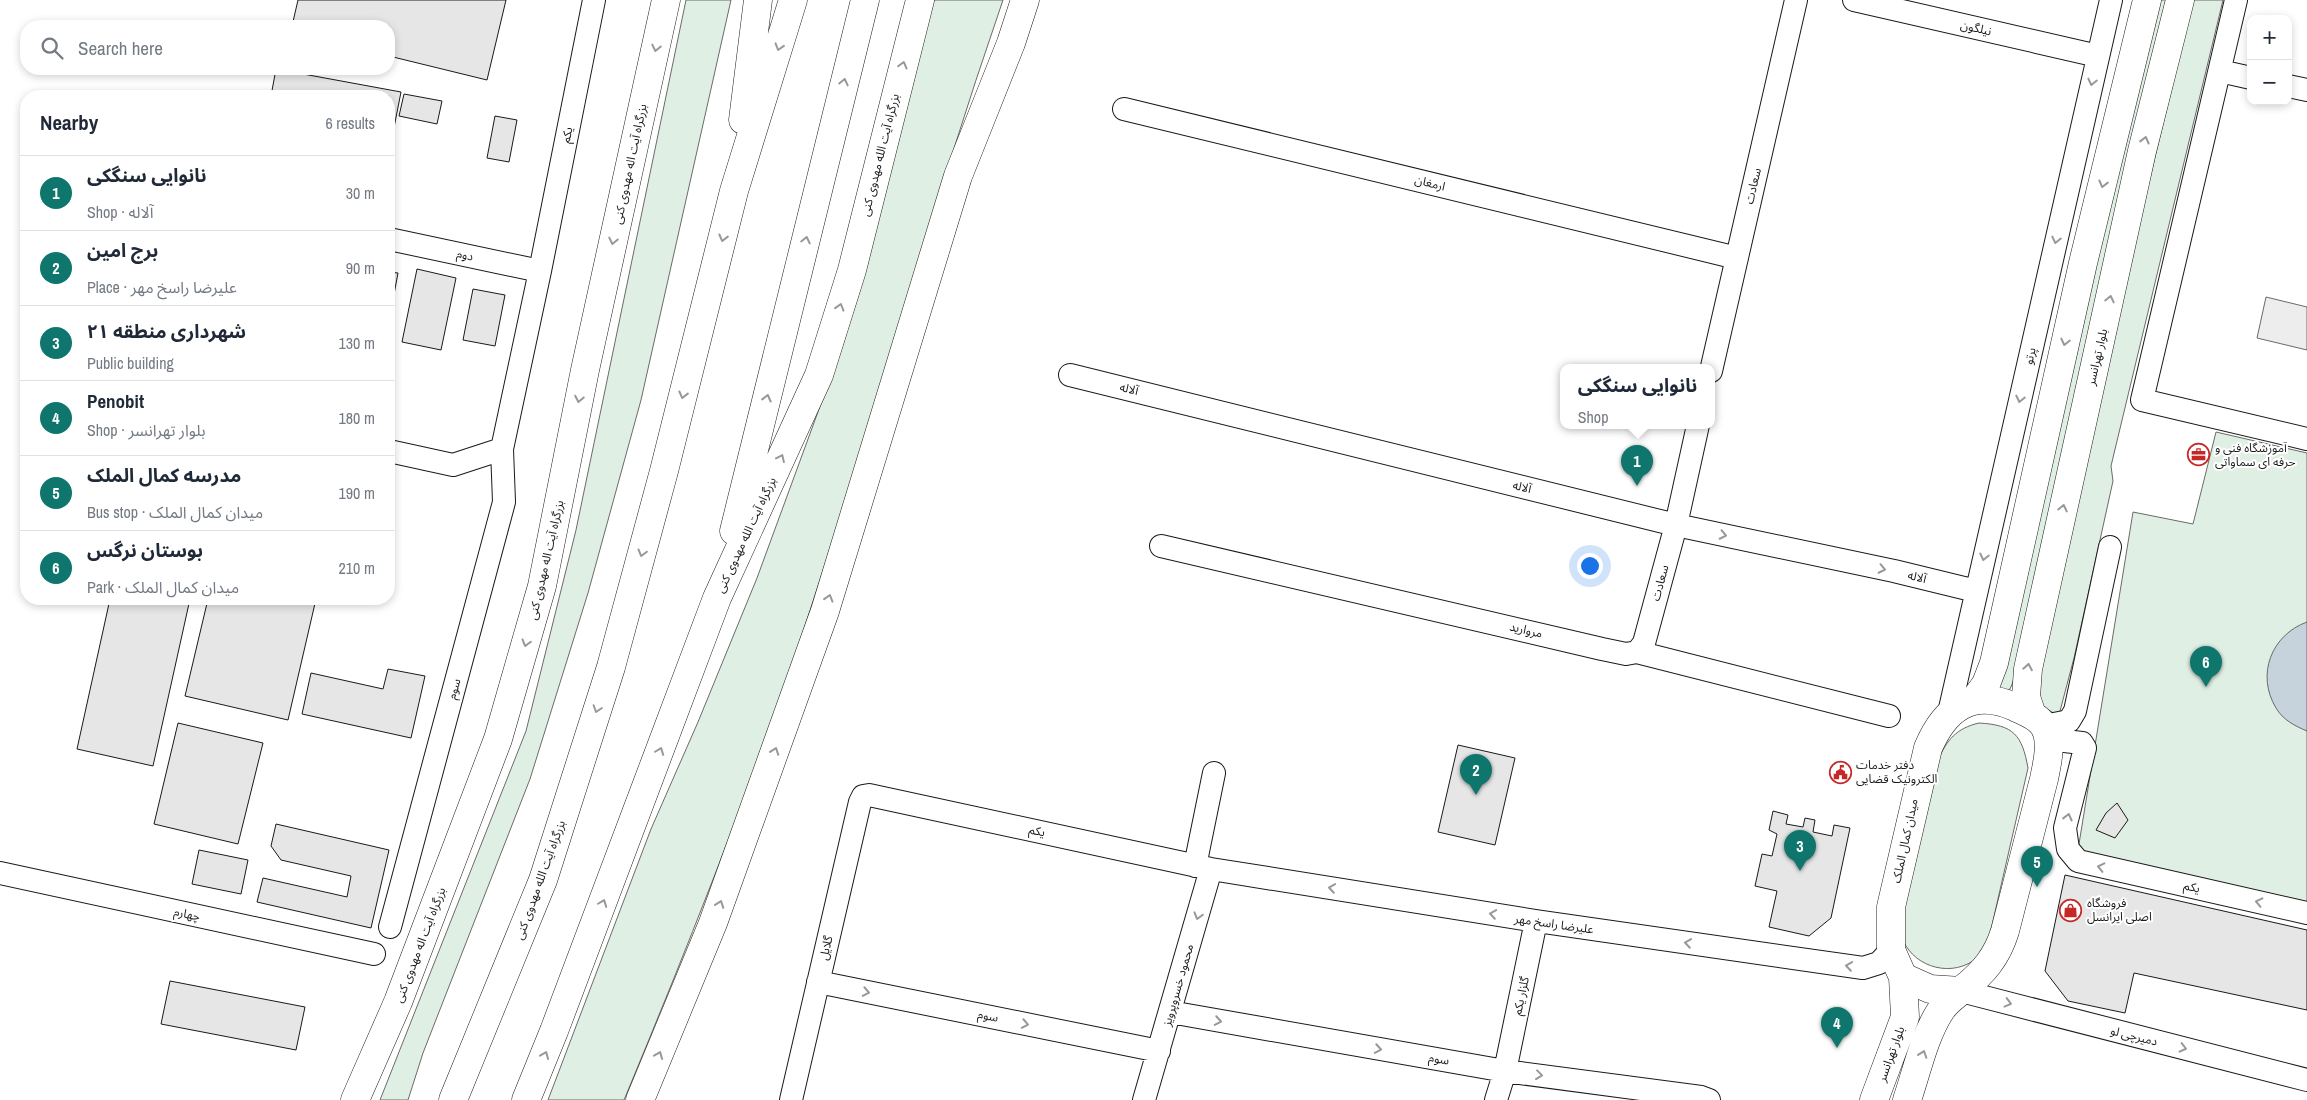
<!DOCTYPE html>
<meta charset="utf-8">
<style>
body{margin:0;font-family:"Archivo Narrow","Noto Sans Arabic",sans-serif;background:#f6f6f7;color:#1f2937}
.controls{position:absolute;right:15px;top:15px;display:grid;overflow:hidden;border-radius:10px;box-shadow:0 2px 8px #0003}
.controls button{width:45px;height:45px;display:grid;place-items:center;padding:0;border:0;border-bottom:1px solid #e0e1e3;background:#fff;color:#1f2937;font:25px sans-serif}
.you{position:absolute;left:1589px;top:565px;width:18px;height:18px;margin:-12px;border:4px solid #fff;border-radius:50%;background:#1a73e8;box-shadow:0 0 0 8px #1a73e833}
.badge{display:grid;place-items:center;width:32px;height:32px;border-radius:50%;background:#0f766e;color:#fff;font-size:16px;font-weight:700}
.pin{position:absolute;translate:-50% -41px;filter:drop-shadow(0 1px 2px #0008)}
.pin::after{content:'';position:absolute;top:26px;width:18px;height:15px;background:inherit;clip-path:polygon(0 0,100% 0,50% 100%)}
.popup{position:absolute;left:1560px;top:364px;width:155px;height:65px;box-sizing:border-box;display:grid;place-content:center;border-radius:10px;background:#fff;filter:drop-shadow(0 1px 4px #0005);font-size:16px;white-space:nowrap;color:#747a83}
.popup b{font-size:19px;color:#1f2937}
.popup::after{content:'';position:absolute;left:50%;top:100%;margin-left:-10px;border:10px solid transparent;border-top-color:#fff}
.list{margin:0;padding:0;list-style:none}
h2{display:flex;justify-content:space-between;align-items:center;height:65px;margin:0;padding:0 20px;font-size:21px}
h2 small{font-size:16px;font-weight:400;color:#747a83}
.list li{display:grid;grid-template-columns:32px 1fr auto;gap:15px;align-items:center;box-sizing:border-box;height:75px;padding:0 20px;border-top:1px solid #e0e1e3}
.list b{display:block;font-size:19px;white-space:nowrap}
.list p{margin:0;font-size:16px;white-space:nowrap;color:#747a83}
.list em{font-size:16px;font-style:normal;color:#747a83}
.icon{flex:none;width:28px;height:28px;fill:none;stroke:currentColor;stroke-width:2;stroke-linecap:round;stroke-linejoin:round}
.map{position:relative;flex:none;width:2307px;height:1100px;overflow:hidden}
.search{position:absolute;background:#fff;box-shadow:0 2px 8px #0003;left:20px;top:20px;width:375px;height:55px;display:flex;align-items:center;gap:12px;box-sizing:border-box;padding:0 18px;border-radius:20px;color:#747a83;font-size:19px}
.panel{position:absolute;background:#fff;box-shadow:0 2px 8px #0003;left:20px;top:90px;width:375px;height:515px;border-radius:20px}
.map>svg:first-child{display:block}
.green{fill:#e0efe3;stroke:#6a6a6a}
.parking{fill:#ededed;stroke:#6a6a6a}
.water{fill:#c6d2dc;stroke:#6a6a6a}
.building{fill:#e6e6e6;stroke:#1a1a1a}
.lines{fill:none;stroke-linecap:round;stroke-linejoin:round}
.minor-casing{stroke:#1a1a1a;stroke-width:24}
.major-casing{stroke:#1a1a1a;stroke-width:29}
.highway-casing{stroke:#1a1a1a;stroke-width:29}
.minor{stroke:#fff;stroke-width:22}
.major{stroke:#fff;stroke-width:28}
.highway{stroke:#fff;stroke-width:28}
.oneway{stroke:#989898}
.labels{text-anchor:middle;stroke-width:4;stroke-linejoin:round;paint-order:stroke}
.street-label{font-size:12px;fill:#1a1a1a;stroke:#fff}
.poi-label{font-size:12px;fill:#1a1a1a;stroke:#fff;text-anchor:start}
</style>
<div class="map">
<svg width="2307" height="1100" viewBox="0 0 2307 1100">
<rect width="100%" height="100%" fill="#fff"/>
<path class="green" d="M686,0H731L641,400L588,593L530,779L423,1053L408,1100H380L526,731L576,530Z
M934,0H1003C929,214 870,432 798,647C746,800 686,951 624,1100H548L651,829L698,722L757,578L844,341Z
M2157,0H2169L2013,682L2010,689L2005,691L1997,685Z
M2193,0H2223L2111,466L2113,481L2074,658L2060,711L2057,715L2042,706L2034,678L2106,360Z
M2216,432L2307,453V902L2078,850L2133,512L2193,524Z
M1979,723C2014,725 2022,735 2028,768L1989,938C1985,945 1980,956 1973,961C1947,978 1910,965 1901,935C1900,929 1901,922 1901,915L1938,761C1946,740 1957,728 1979,723Z"/>
<path class="parking" d="M2266,297L2307,307V350L2257,338Z"/>
<path class="water" d="M2307,622V731C2295,726 2283,720 2276,708C2256,675 2271,635 2307,622Z"/>
<path class="building" d="M298,0H506L487,80L389,56V26H292Z
M276,69L401,92L389,153V96H271Z
M404,94L442,101L437,124L399,116Z
M495,116L517,120L509,162L487,158Z
M417,269L456,278L441,350L402,342Z
M389,272L398,273L389,321Z
M473,289L505,295L495,346L463,340Z
M110,599H190L153,766L77,749Z
M208,599H316L288,720L185,696Z
M388,669L425,676L411,738L302,714L311,673L383,689Z
M178,723L263,743L238,844L154,824Z
M1458,745L1515,758L1495,845L1438,832Z
M2117,803L2128,820L2115,838L2096,830L2106,813Z
M1773,811L1788,815L1786,824L1803,827L1805,818L1815,820L1813,832L1832,836L1834,825L1850,828L1831,918L1809,936L1769,927L1777,891L1755,886L1762,854L1772,856L1777,834L1769,830Z
M276,824L389,850L371,928L257,902L263,878L347,897L351,876L281,860L271,846Z
M199,850L248,860L241,894L192,884Z
M2065,875L2307,930V1010L2134,973L2125,1013L2068,1001L2045,971Z
M170,981L305,1007L296,1050L161,1024Z"/>
<g class="lines">
<defs>
<path id="minor" d="M1854,0L2098,56
M2236,0L2142,400L2307,439
M2220,71L2251,78
M2288,86L2307,90
M1124,109L1737,258
M389,239L540,271
M1711,371L1796,0
M1070,375L1676,525L1894,571L1976,591
M389,451L453,465L502,449L540,271L594,0
M1161,546L1602,649L1626,654L1637,652L1889,716
M1637,652L1644,643L1676,525L1698,425
M1949,713L2111,0
M2044,726L2069,721L2075,711L2110,547
M2047,739L2082,743L2085,748L2065,828L2068,849L2078,861L2307,913
M1195,866L1214,773
M0,873L374,954
M390,927L504,502L502,449
M818,982L1159,1051
M1961,991L2307,1080
M1170,1012L1505,1071L1701,1097L1709,1100
M791,1100L860,802L863,796L869,795L1211,869L1536,921L1863,968L1879,963L1891,950
M1144,1100L1211,869
M1496,1100L1505,1071L1536,921"/>
<path id="major" d="M1975,699L1986,684L1994,663L2083,263L2147,0
M2032,715L2026,697L2028,669L2142,151L2180,0
M1903,977L1930,989L1961,991
M355,1100L398,1002L498,739L542,586L585,370L666,0
M640,1100L713,923L825,611L958,176L1011,43L1025,0
M1874,1100L1905,1017L1903,977L1891,950V907L1928,748C1945,708 1972,688 2015,707C2025,712 2038,716 2044,726C2053,741 2047,764 2044,779L2005,931C1997,957 1984,972 1963,989C1955,996 1947,1001 1941,1010C1924,1036 1917,1071 1907,1100"/>
<path id="highway" d="M743,120L758,0
M734,531L865,0
M453,1100L543,880L611,667L664,471L734,191L793,0
M526,1100L554,1031L717,598L819,375L852,270L920,0"/>
</defs>
<use href="#minor" class="minor-casing"/>
<use href="#major" class="major-casing"/>
<use href="#highway" class="highway-casing"/>
<use href="#minor" class="minor"/>
<use href="#major" class="major"/>
<use href="#highway" class="highway"/>
</g>
<defs><path id="oneway-chevron" d="M-2-3.5L2.5 0L-2 3.5" fill="none" stroke-width="1.6" stroke-linecap="round" stroke-linejoin="round" transform="scale(1.25)"/></defs>
<g class="oneway">
<use href="#oneway-chevron" transform="translate(779 47) rotate(107)"/>
<use href="#oneway-chevron" transform="translate(656 48) rotate(102)"/>
<use href="#oneway-chevron" transform="translate(903 65) rotate(-75)"/>
<use href="#oneway-chevron" transform="translate(844 82) rotate(-77)"/>
<use href="#oneway-chevron" transform="translate(2092 82) rotate(103)"/>
<use href="#oneway-chevron" transform="translate(2145 140) rotate(-76)"/>
<use href="#oneway-chevron" transform="translate(2103 184) rotate(104)"/>
<use href="#oneway-chevron" transform="translate(723 238) rotate(104)"/>
<use href="#oneway-chevron" transform="translate(806 240) rotate(-77)"/>
<use href="#oneway-chevron" transform="translate(2056 240) rotate(103)"/>
<use href="#oneway-chevron" transform="translate(613 241) rotate(102)"/>
<use href="#oneway-chevron" transform="translate(2110 299) rotate(-77)"/>
<use href="#oneway-chevron" transform="translate(840 307) rotate(-73)"/>
<use href="#oneway-chevron" transform="translate(2065 342) rotate(103)"/>
<use href="#oneway-chevron" transform="translate(683 395) rotate(104)"/>
<use href="#oneway-chevron" transform="translate(767 398) rotate(-76)"/>
<use href="#oneway-chevron" transform="translate(579 399) rotate(101)"/>
<use href="#oneway-chevron" transform="translate(2020 399) rotate(103)"/>
<use href="#oneway-chevron" transform="translate(781 458) rotate(-65)"/>
<use href="#oneway-chevron" transform="translate(2063 508) rotate(-77)"/>
<use href="#oneway-chevron" transform="translate(1723 535) rotate(12)"/>
<use href="#oneway-chevron" transform="translate(642 553) rotate(105)"/>
<use href="#oneway-chevron" transform="translate(1984 557) rotate(103)"/>
<use href="#oneway-chevron" transform="translate(1882 569) rotate(12)"/>
<use href="#oneway-chevron" transform="translate(829 598) rotate(-73)"/>
<use href="#oneway-chevron" transform="translate(526 643) rotate(106)"/>
<use href="#oneway-chevron" transform="translate(2028 667) rotate(-80)"/>
<use href="#oneway-chevron" transform="translate(597 709) rotate(108)"/>
<use href="#oneway-chevron" transform="translate(660 751) rotate(-69)"/>
<use href="#oneway-chevron" transform="translate(775 751) rotate(-70)"/>
<use href="#oneway-chevron" transform="translate(2068 817) rotate(-76)"/>
<use href="#oneway-chevron" transform="translate(2101 867) rotate(-167)"/>
<use href="#oneway-chevron" transform="translate(1332 888) rotate(-171)"/>
<use href="#oneway-chevron" transform="translate(2259 902) rotate(-167)"/>
<use href="#oneway-chevron" transform="translate(603 903) rotate(-69)"/>
<use href="#oneway-chevron" transform="translate(720 904) rotate(-70)"/>
<use href="#oneway-chevron" transform="translate(1493 914) rotate(-171)"/>
<use href="#oneway-chevron" transform="translate(1198 916) rotate(106)"/>
<use href="#oneway-chevron" transform="translate(1688 943) rotate(-172)"/>
<use href="#oneway-chevron" transform="translate(1849 966) rotate(-172)"/>
<use href="#oneway-chevron" transform="translate(866 992) rotate(11)"/>
<use href="#oneway-chevron" transform="translate(2008 1003) rotate(15)"/>
<use href="#oneway-chevron" transform="translate(1218 1021) rotate(10)"/>
<use href="#oneway-chevron" transform="translate(1025 1024) rotate(11)"/>
<use href="#oneway-chevron" transform="translate(2183 1048) rotate(14)"/>
<use href="#oneway-chevron" transform="translate(1378 1049) rotate(10)"/>
<use href="#oneway-chevron" transform="translate(1923 1054) rotate(-71)"/>
<use href="#oneway-chevron" transform="translate(545 1055) rotate(-68)"/>
<use href="#oneway-chevron" transform="translate(659 1055) rotate(-68)"/>
<use href="#oneway-chevron" transform="translate(1539 1075) rotate(7)"/>
</g>
<defs>
<symbol id="office-ring" viewBox="-11 -11 22 22"><circle r="9.5" fill="#fff" stroke="#c62828" stroke-width="1.5"/><path d="M-6-3h4V-5.5h4V-3h4V5H-6ZM-1-4.5V-3h2v-1.5ZM-6 0V1H6V0Z" fill="#c62828"/></symbol>
<symbol id="civic-ring" viewBox="-11 -11 22 22"><circle r="9.5" fill="#fff" stroke="#c62828" stroke-width="1.5"/><path d="M-.6-6.5H3V-4.5H.6V-3L4-1V1h2V6H-6V1h2V-1L-.6-3ZM-1.2 2.5V6h2.4V2.5Z" fill="#c62828"/></symbol>
<symbol id="shop-ring" viewBox="-11 -11 22 22"><circle r="9.5" fill="#fff" stroke="#c62828" stroke-width="1.5"/><path d="M-5-2.5h2.3a2.7 3.5 0 0 1 5.4 0H5L5.5 6h-11ZM-1.5-2.5h3a1.5 2.3 0 0 0-3 0Z" fill="#c62828"/></symbol>
</defs>
<g fill-rule="evenodd">
<use href="#office-ring" x="2186" y="442" width="25" height="25"/>
<use href="#civic-ring" x="1828" y="760" width="25" height="25"/>
<use href="#shop-ring" x="2058" y="898" width="25" height="25"/>
</g>
<g class="labels">
<g class="street-label">
<text transform="translate(1976 28) rotate(13)" y="4">نیلگون</text>
<text transform="translate(567 135) rotate(-79)" y="4">یکم</text>
<text transform="translate(880 155) rotate(-76)" y="4">بزرگراه آیت الله مهدوی کنی</text>
<text transform="translate(630 164) rotate(-78)" y="4">بزرگراه آیت اله مهدوی کنی</text>
<text transform="translate(1430 183) rotate(14)" y="4">ارمغان</text>
<text transform="translate(1753 186) rotate(-77)" y="4">سعادت</text>
<text transform="translate(465 255) rotate(12)" y="4">دوم</text>
<text transform="translate(2030 356) rotate(-77)" y="4">پرتو</text>
<text transform="translate(2097 357) rotate(-77)" y="4">بلوار تهرانسر</text>
<text transform="translate(1129 389) rotate(14)" y="4">آلاله</text>
<text transform="translate(1522 487) rotate(14)" y="4">آلاله</text>
<text transform="translate(746 535) rotate(-65)" y="4">بزرگراه آیت الله مهدوی کنی</text>
<text transform="translate(546 560) rotate(-77)" y="4">بزرگراه آیت اله مهدوی کنی</text>
<text transform="translate(1917 577) rotate(14)" y="4">آلاله</text>
<text transform="translate(1660 583) rotate(-75)" y="4">سعادت</text>
<text transform="translate(1526 630) rotate(13)" y="4">مروارید</text>
<text transform="translate(454 689) rotate(-75)" y="4">سوم</text>
<text transform="translate(1037 831) rotate(12)" y="4">یکم</text>
<text transform="translate(1905 841) rotate(-78)" y="4">میدان کمال الملک</text>
<text transform="translate(540 880) rotate(-70)" y="4">بزرگراه آیت الله مهدوی کنی</text>
<text transform="translate(2192 887) rotate(13)" y="4">یکم</text>
<text transform="translate(187 914) rotate(12)" y="4">چهارم</text>
<text transform="translate(1554 924) rotate(8)" y="4">علیرضا راسخ مهر</text>
<text transform="translate(420 945) rotate(-69)" y="4">بزرگراه آیت اله مهدوی کنی</text>
<text transform="translate(826 948) rotate(-77)" y="4">گلایل</text>
<text transform="translate(1178 985) rotate(-74)" y="4">محمود خسروپرویز</text>
<text transform="translate(1521 996) rotate(-78)" y="4">گلزار یکم</text>
<text transform="translate(988 1016) rotate(11)" y="4">سوم</text>
<text transform="translate(2134 1036) rotate(14)" y="4">دمیرچی لو</text>
<text transform="translate(1891 1054) rotate(-70)" y="4">بلوار تهرانسر</text>
<text transform="translate(1439 1059) rotate(10)" y="4">سوم</text>
</g>
<g class="poi-label">
<text x="2215" y="452">آموزشگاه فنی و<tspan x="2215" dy="14">حرفه ای سماواتی</tspan></text>
<text x="1856" y="769">دفتر خدمات<tspan x="1856" dy="14">الکترونیک قضایی</tspan></text>
<text x="2087" y="907">فروشگاه<tspan x="2087" dy="14">اصلی ایرانسل</tspan></text>
</g>
</g>
</svg>
<div class="controls">
<button>+</button>
<button>−</button>
</div>
<div class="you"></div>
<div class="pin badge" style="left:1637px;top:486px">1</div>
<div class="popup"><b>نانوایی سنگکی</b>Shop</div>
<div class="pin badge" style="left:1476px;top:795px">2</div>
<div class="pin badge" style="left:1800px;top:871px">3</div>
<div class="pin badge" style="left:1837px;top:1048px">4</div>
<div class="pin badge" style="left:2037px;top:887px">5</div>
<div class="pin badge" style="left:2206px;top:687px">6</div>
<div class="search"><svg class="icon" aria-label="search" viewBox="0 0 24 24"><circle cx="10" cy="10" r="6"/><path d="M15 15l6 6"/></svg>Search here</div>
<section class="panel">
<h2>Nearby<small>6 results</small></h2>
<ul class="list">
<li><span class="badge">1</span><div><b>نانوایی سنگکی</b><p>Shop · آلاله</p></div><em>30 m</em></li>
<li><span class="badge">2</span><div><b>برج امین</b><p>Place · علیرضا راسخ مهر</p></div><em>90 m</em></li>
<li><span class="badge">3</span><div><b>شهرداری منطقه ۲۱</b><p>Public building</p></div><em>130 m</em></li>
<li><span class="badge">4</span><div><b>Penobit</b><p>Shop · بلوار تهرانسر</p></div><em>180 m</em></li>
<li><span class="badge">5</span><div><b>مدرسه کمال الملک</b><p>Bus stop · میدان کمال الملک</p></div><em>190 m</em></li>
<li><span class="badge">6</span><div><b>بوستان نرگس</b><p>Park · میدان کمال الملک</p></div><em>210 m</em></li>
</ul>
</section>
</div>
